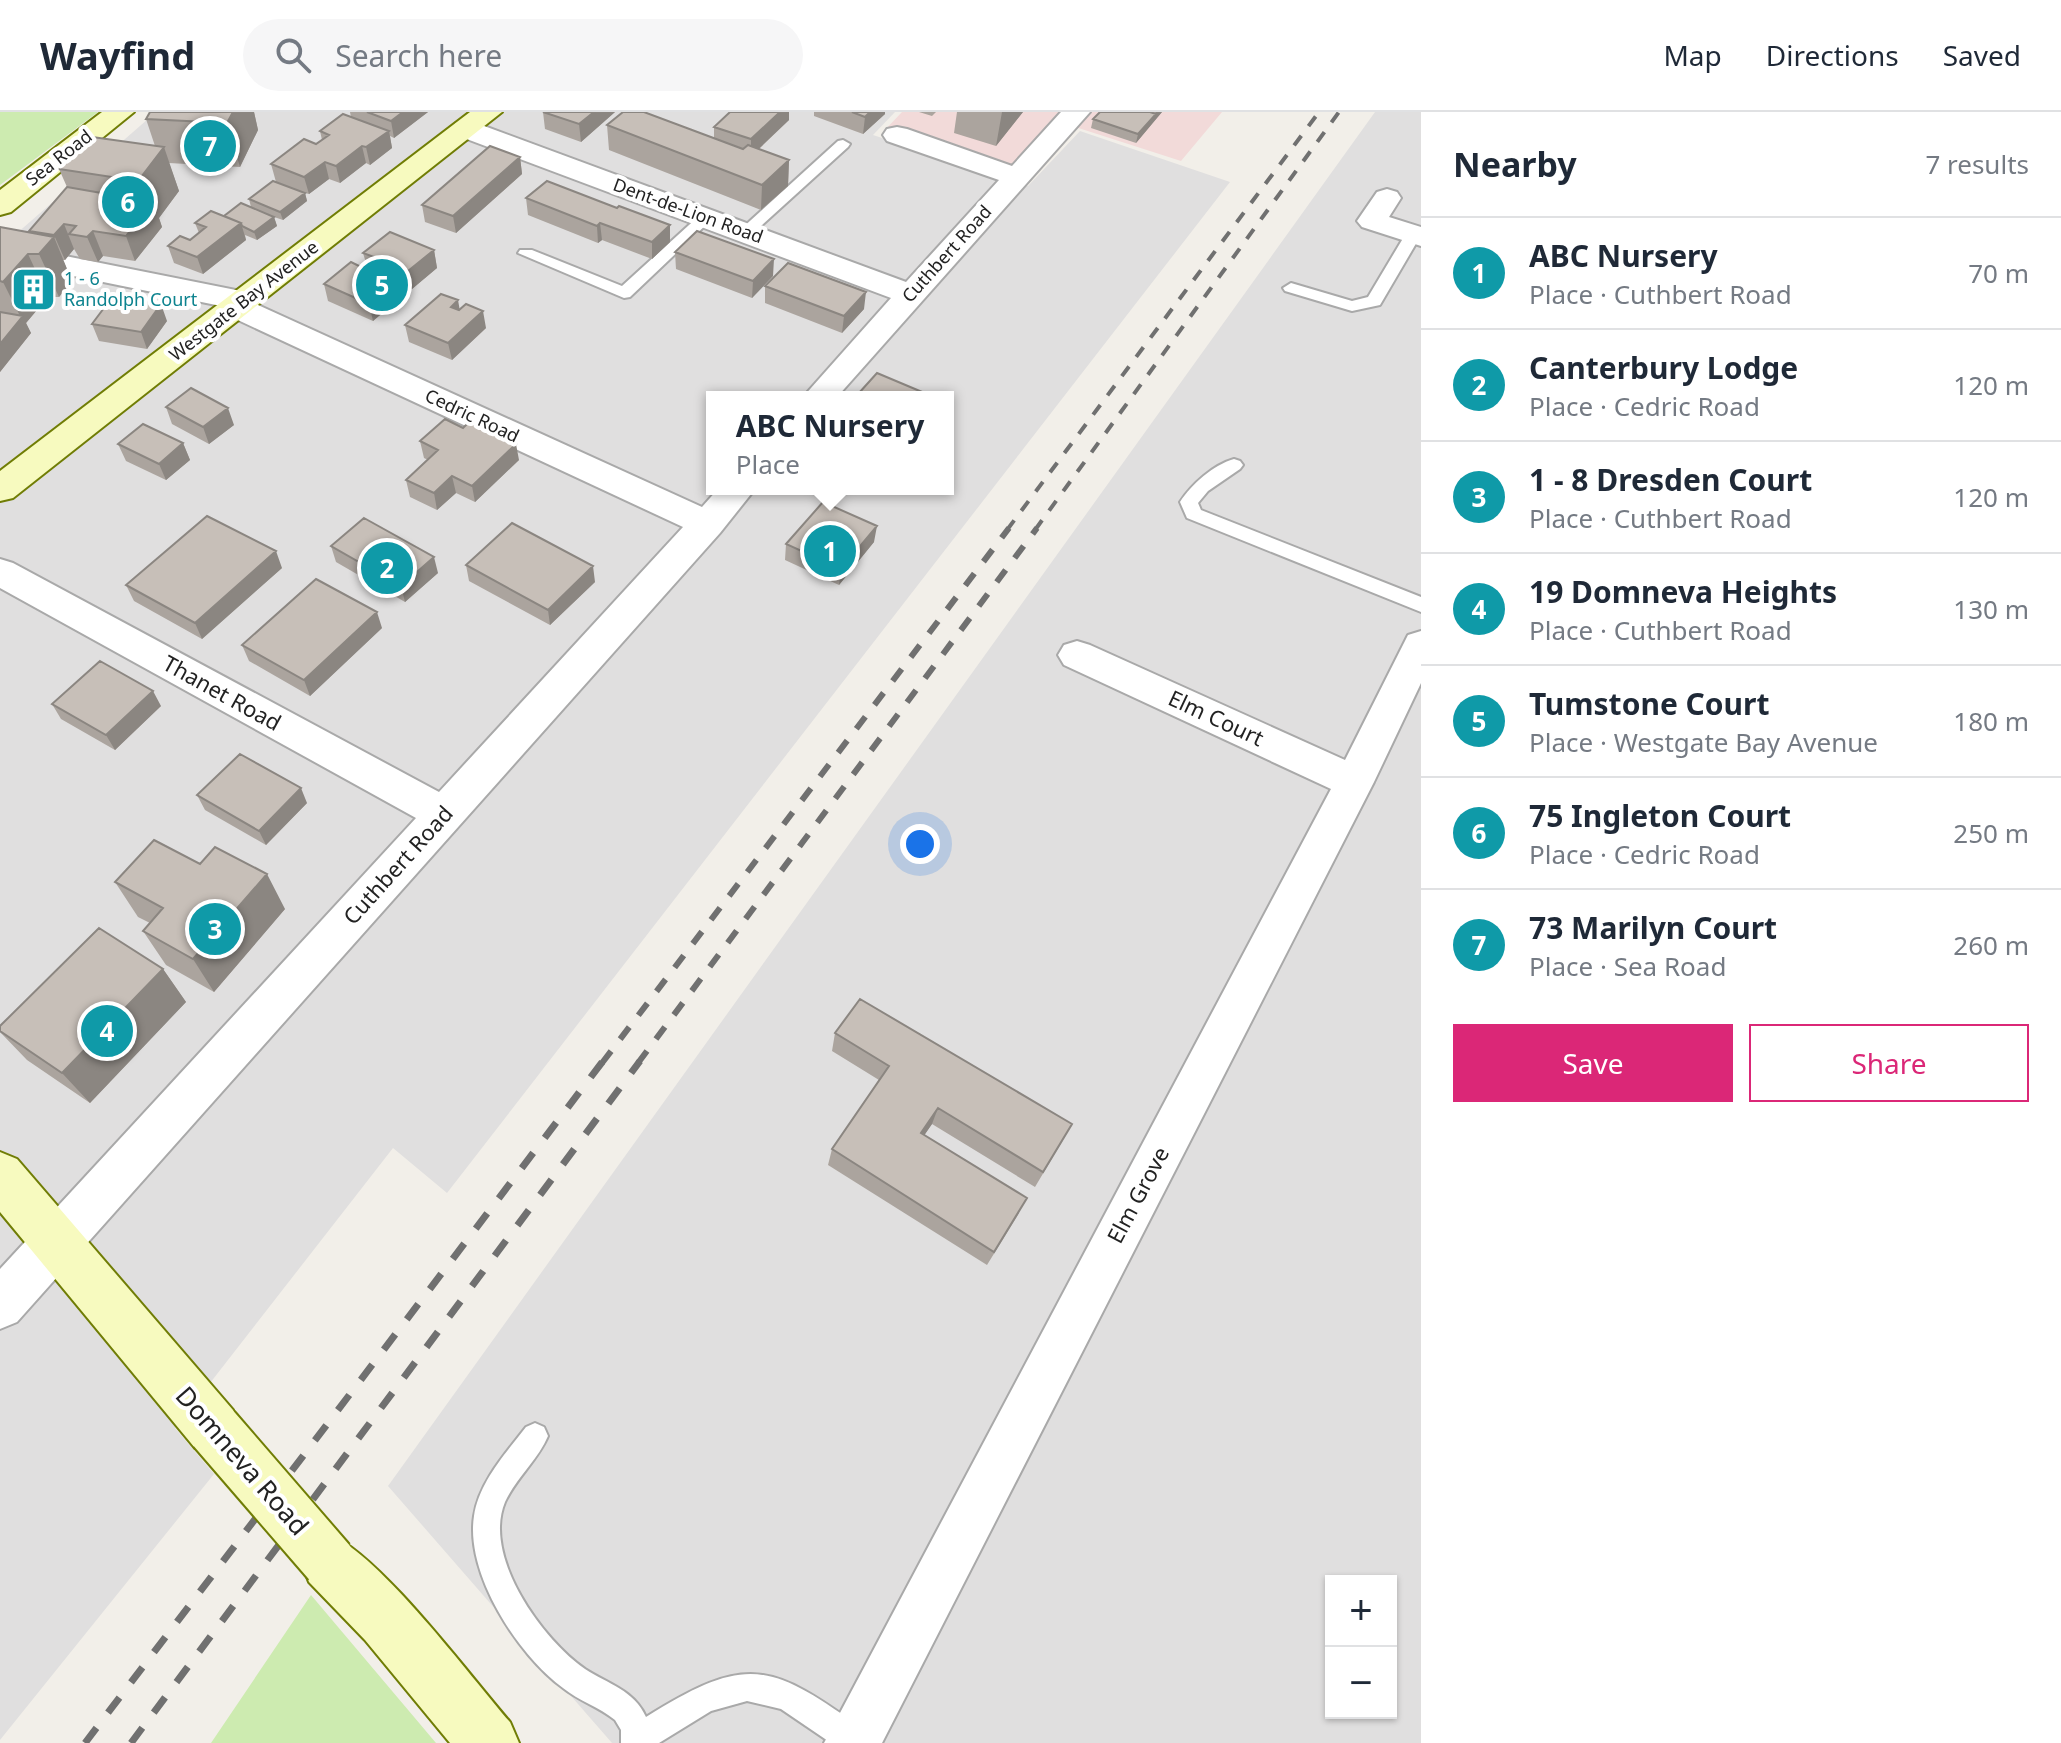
<!DOCTYPE html>
<meta charset="utf-8">
<style>
body{margin:0;font-family:"Noto Sans",sans-serif;background:#f6f6f7;color:#1f2937}
.controls{position:absolute;right:24px;bottom:24px;display:grid;overflow:hidden;border-radius:0px;box-shadow:0 2px 6px #0004}
.controls button{width:72px;height:72px;display:grid;place-items:center;padding:0;border:0;border-bottom:2px solid #e0e1e3;background:#fff;color:#1f2937;font:40px sans-serif}
.you{position:absolute;left:920px;top:732px;width:28px;height:28px;margin:-20px;border:6px solid #fff;border-radius:50%;background:#1a73e8;box-shadow:0 0 0 12px #1a73e833}
.badge{display:grid;place-items:center;width:52px;height:52px;border-radius:50%;background:#db2777;color:#fff;font-size:26px;font-weight:700}
.pin{position:absolute;translate:-50% -50%;border:4px solid #fff;box-shadow:0 2px 8px #0006}
.popup{position:absolute;left:706px;top:279px;width:248px;height:104px;box-sizing:border-box;display:grid;place-content:center;border-radius:0px;background:#fff;filter:drop-shadow(0 2px 6px #0005);font-size:26px;white-space:nowrap;color:#747a83}
.popup b{font-size:30px;color:#1f2937}
.popup::after{content:'';position:absolute;left:50%;top:100%;margin-left:-16px;border:16px solid transparent;border-top-color:#fff}
.list{margin:0;padding:0;list-style:none}
h2{display:flex;justify-content:space-between;align-items:center;height:104px;margin:0;padding:0 32px;font-size:34px}
h2 small{font-size:26px;font-weight:400;color:#747a83}
.list li{display:grid;grid-template-columns:52px 1fr auto;gap:24px;align-items:center;box-sizing:border-box;height:112px;padding:0 32px;border-top:2px solid #e0e1e3}
.list b{display:block;font-size:30px;white-space:nowrap}
.list p{margin:0;font-size:26px;white-space:nowrap;color:#747a83}
.list em{font-size:26px;font-style:normal;color:#747a83}
.actions{display:flex;gap:16px;padding:24px 32px}
.actions a{flex:1;padding:18px 0;border:2px solid #db2777;border-radius:0px;text-align:center;font-size:28px;color:#db2777}
.actions .main{background:#db2777;color:#fff}
.icon{flex:none;width:44px;height:44px;fill:none;stroke:currentColor;stroke-width:2;stroke-linecap:round;stroke-linejoin:round}
.map{position:relative;flex:none;width:1421px;height:1631px;overflow:hidden}
header{display:flex;align-items:center;gap:48px;box-sizing:border-box;height:112px;padding:0 40px;background:#fff;border-bottom:2px solid #e0e1e3}
header strong{font-size:38px}
nav{display:flex;gap:44px;margin-inline-start:auto;font-size:28px}
.search{width:560px;height:72px;background:#f6f6f7;display:flex;align-items:center;gap:20px;box-sizing:border-box;padding:0 28px;border-radius:44px;color:#747a83;font-size:30px}
main{display:flex}
aside{flex:1;background:#fff}
.map>svg:first-child{display:block}
.residential{fill:#e0dfdf;fill-rule:evenodd}
.commercial{fill:#f2dad9}
.grass{fill:#cdebb0}
.lines{fill:none;stroke-linecap:round;stroke-linejoin:round}
.lane-casing{stroke:#a9a9a9;stroke-width:4}
.street-casing{stroke:#a9a9a9;stroke-width:4}
.secondary-casing{stroke:#707d05;stroke-width:4}
.lane{fill:#fff;fill-rule:evenodd}
.street{fill:#fff;fill-rule:evenodd}
.secondary{fill:#f7fabf;fill-rule:evenodd}
.rail-far2{stroke:#707070;stroke-width:4;stroke-dasharray:12 12;stroke-linecap:butt}
.rail-far1{stroke:#707070;stroke-width:6;stroke-dasharray:15 15;stroke-linecap:butt}
.rail{stroke:#707070;stroke-width:7;stroke-dasharray:19 19;stroke-linecap:butt}
.secondary-bridge-casing{stroke:#707d05;stroke-width:57;stroke-linecap:butt}
.secondary-bridge{stroke:#f7fabf;stroke-width:53}
.wall{fill:#aba49e}
.shaded-wall{fill:#8b8681}
.building{fill:#c7bfb8;stroke:#8b8681;stroke-width:2}
.labels{text-anchor:middle;stroke-width:8;stroke-linejoin:round;paint-order:stroke}
.far-street-label{font-size:18px;fill:#222;stroke:#fff}
.far-culture-label{font-size:18px;fill:#0d838f;stroke:#fff;text-anchor:start}
.street-label{font-size:22px;fill:#222;stroke:#fff}
.near-street-label{font-size:26px;fill:#222;stroke:#fff}
</style>
<header>
<strong>Wayfind</strong>
<div class="search"><svg class="icon" aria-label="search" viewBox="0 0 24 24"><circle cx="10" cy="10" r="6"/><path d="M15 15l6 6"/></svg>Search here</div>
<nav><a>Map</a><a>Directions</a><a>Saved</a></nav>
</header>
<main>
<div class="map">
<svg width="1421" height="1631" viewBox="0 0 1421 1631">
<rect width="100%" height="100%" fill="#f2efe9"/>
<path class="residential" d="M156,0H895L873,23L1028,74L1080,19L1230,70L447,1081L393,1036L175,1316L214,1362L0,1628V136ZM712,285H948V377H712Z
M1375,0H1421V1631H612L388,1374ZM1331,1469H1391V1601H1331Z"/>
<path class="commercial" d="M902,0H1222L1181,49L1066,12L1017,65L884,19Z"/>
<path class="grass" d="M0,0H98L0,73Z
M311,1483L436,1631H211Z"/>
<g class="lines">
<defs>
<path id="lane" d="M843,28L850,32L848,35L750,124H740V118L838,29Z
M705,101L710,103V109L630,185L624,186L518,141L520,138H532L622,174L700,103Z
M1413,118L1421,123L1380,193L1352,199L1285,179L1283,176L1291,171L1352,189L1368,185L1405,123Z
M1234,347L1240,349L1243,353L1240,357L1208,379L1198,391L1201,398L1421,485V500L1187,406L1180,390C1192,372 1213,353 1234,347Z
M535,1311L544,1315L548,1324C538,1348 516,1366 505,1390C482,1445 543,1528 585,1557C608,1572 634,1578 646,1605C747,1542 770,1550 864,1618L867,1631H831L781,1597L747,1589L711,1599L659,1631H621V1618L615,1608C599,1595 579,1589 563,1576C518,1543 465,1462 474,1404C479,1370 506,1341 526,1315Z"/>
<path id="street" d="M1061,0H1090L837,285H803L891,186L456,23L452,17L456,11L466,9L476,11L906,170L999,68L887,29L883,23L887,17L897,15L907,17L1012,54Z
M1387,77L1397,80L1401,86L1389,105L1421,115V134L1362,115L1357,109L1377,80Z
M0,131L256,182L260,189L258,193L702,395L718,377H755L720,421L17,1210L0,1217V1157L416,706L0,476V447L13,451L439,680L683,415L225,202L221,194L0,149Z
M1421,519V571L1374,670L882,1631H824L1331,677L1064,553L1058,543L1064,533L1077,529L1090,533L1345,648L1408,523Z"/>
<path id="secondary" d="M102,0H134L11,100L0,103V78Z
M470,0H502L13,386L0,389V359Z
M0,1040L17,1047L233,1298L241,1317L233,1336L214,1344L195,1336L0,1100Z
M329,1422C381,1444 469,1563 510,1610L519,1631H450L365,1528L309,1470L301,1450L309,1430Z"/>
</defs>
<use href="#lane" class="lane-casing"/>
<use href="#street" class="street-casing"/>
<use href="#secondary" class="secondary-casing"/>
<use href="#lane" class="lane"/>
<use href="#street" class="street"/>
<use href="#secondary" class="secondary"/>
<path class="rail-far2" d="M1007,418L1319,0
M1035,418L1339,0"/>
<path class="rail-far1" d="M602,951L1009,416
M638,951L1037,416"/>
<path class="rail" d="M85,1631L603,949
M131,1631L640,949"/>
<defs>
<path id="secondary-bridge" d="M214,1317L329,1450"/>
</defs>
<use href="#secondary-bridge" class="secondary-bridge-casing"/>
<use href="#secondary-bridge" class="secondary-bridge"/>
</g>
<path class="wall" d="M254,0L258,18L240,55L169,51L179,79L159,106L162,115L135,149L103,144L98,150L80,147L74,137L65,148H63L72,169L59,185H48L26,211L31,221L0,260V115L30,121L29,119L67,75L59,57L155,34L146,7Z
M350,0H428L394,26L390,24L392,36L370,53L366,51L340,71L329,67L309,82L305,81L307,89L283,108L274,105L277,114L257,128L245,123L246,128L203,162L174,151L168,134L190,128L199,121L195,111L224,104L251,95L249,87L276,70L271,52L316,32L322,28L320,19L351,5Z
M543,0H615L581,30L545,17Z
M730,0H789V8L759,37L789,48L788,74L761,98L609,38L607,13L714,26V15Z
M814,0H885V2L863,22L814,4Z
M919,0H936L932,4Z
M957,0H1023L996,34L954,21Z
M1100,0H1162L1136,31L1091,16L1093,7Z
M520,45L522,62L456,121L425,110L422,93Z
M526,86L670,130L652,147L602,128L598,131L528,103Z
M434,138L437,156L412,177L405,173L399,178L400,186L373,209L328,189L324,172L361,155L366,151L363,141Z
M675,140L773,164L752,186L676,157Z
M765,174L864,197L842,221L765,191Z
M167,209L147,237L99,229L92,212Z
M405,213L486,216L452,248L409,230Z
M166,295L234,313L209,332L172,312Z
M420,329L519,348L475,390L456,381L437,398L410,385L406,368L428,348L424,346Z
M183,331L190,348L166,368L126,349L118,332Z
M874,430L839,473L785,448L786,432Z
M331,434L438,461L405,490L336,450Z
M466,453L595,470L550,513L469,469Z
M282,456L202,527L134,489L126,473Z
M382,516L310,584L249,549L242,533Z
M52,592L161,594L115,638L61,607Z
M197,683L307,691L266,733L205,698Z
M115,770L285,797L214,880L166,853L143,819L150,811L138,805Z
M163,857L186,890L90,991L27,948L0,920V914Z
M835,921L1063,1028L1035,1075L932,1012L924,1023L1019,1101L987,1153L828,1053L832,1037L879,968L832,939Z"/>
<path class="shaded-wall" d="M233,0H254L258,18L240,55L227,11Z
M403,0H428L394,26L391,9Z
M594,0H615L581,30L579,12Z
M780,0H789V8L751,44V27Z
M870,0H885V2L863,22L865,5Z
M1002,0H1023L996,34Z
M1156,0H1162L1136,31L1138,22Z
M389,19L392,36L370,53L366,35Z
M362,34L366,51L340,71L336,54Z
M164,35L179,79L159,106L162,115L135,149L126,124L148,97L138,69Z
M520,45L522,62L456,121L453,104Z
M789,48L788,74L761,98L762,73Z
M325,50L329,67L309,82L304,65Z
M305,81L307,89L283,108L280,100Z
M274,105L277,114L257,128L254,120Z
M241,111L246,128L203,162L197,145Z
M600,111L602,128L598,131L597,114Z
M64,112L74,137L65,148L54,123Z
M670,113V130L652,147V130Z
M93,119L103,144L98,150L87,125Z
M54,125L72,169L59,185L39,142Z
M434,138L437,156L412,177L408,159Z
M28,142L48,185L26,211L31,221L0,260V232L21,206L3,170Z
M774,147L773,164L752,186L753,169Z
M401,156L405,173L399,178L400,186L373,209L369,192L390,166Z
M866,180L864,197L842,221L844,204Z
M458,188L461,205L451,195Z
M161,192L167,209L147,237L141,220Z
M483,199L486,216L452,248L448,231Z
M228,296L234,313L209,332L203,315Z
M183,331L190,348L166,368L159,352Z
M516,332L519,348L475,390L472,374Z
M452,364L456,381L437,398L434,381Z
M877,414L874,430L839,473L841,457Z
M276,439L282,456L202,527L195,511Z
M434,445L438,461L405,490L401,474Z
M593,454L595,470L550,513L548,498Z
M377,500L382,516L310,584L304,568Z
M153,579L161,594L115,638L106,623Z
M301,676L307,691L266,733L259,719Z
M267,762L285,797L214,880L193,847Z
M163,857L186,890L90,991L62,961Z
M938,996L932,1012L915,1037L921,1021Z"/>
<path class="building" d="M150,0H233L227,11L146,7Z
M367,0H403L391,9Z
M543,0H594L579,12Z
M623,0H644L743,37L748,33L789,48L762,73L607,13Z
M730,0H780L751,27L714,15Z
M852,0H870L865,5Z
M1100,0H1150L1156,2L1138,22L1093,7Z
M343,2L389,19L366,35L362,34L336,54L325,50L304,65L271,52L304,27L316,32L329,23L320,19Z
M85,24L164,35L138,69L59,57Z
M490,34L520,45L453,104L422,93Z
M273,69L305,81L280,100L249,87Z
M547,69L617,96L619,94L670,113L652,130L600,111L597,114L526,86Z
M67,75L153,90L126,124L93,119L87,125L69,122L76,114L64,112L54,123L29,119Z
M241,91L274,105L254,120L242,114L241,111L224,104Z
M211,99L241,111L197,145L168,134L180,124L190,128L206,115L195,111Z
M0,115L54,125L39,142H28L3,170L0,169Z
M697,119L774,147L753,169L675,140Z
M390,120L434,138L408,159L401,156L390,166L397,169L369,192L324,172L351,150L361,155L374,145L363,141Z
M788,151L866,180L844,204L765,174Z
M441,182L458,188L451,195L459,198L466,192L483,199L448,231L405,213Z
M113,184L161,192L141,220L92,212Z
M0,200L23,204L0,232Z
M877,261L934,285H868L859,281Z
M191,276L228,296L203,315L166,295Z
M445,307L463,316L469,310L516,332L472,374L452,364L434,381L406,368L438,338L420,329Z
M143,312L183,331L159,352L118,332Z
M823,390L877,414L841,457L786,432Z
M207,404L276,439L195,511L126,473Z
M364,406L434,445L401,474L331,434Z
M512,411L593,454L548,498L466,453Z
M316,467L377,500L304,568L242,533Z
M100,549L153,579L106,623L52,592Z
M240,642L301,676L259,719L197,683Z
M154,728L200,752L215,735L267,762L193,847L143,819L163,796L115,770Z
M99,816L163,857L62,961L0,919V914Z
M860,887L1072,1012L1043,1060L938,996L921,1021L1027,1086L994,1140L832,1037L889,954L835,921Z"/>
<defs>
<symbol id="building-square" viewBox="-11 -11 22 22"><rect x="-9" y="-9" width="18" height="18" rx="4" fill="#0f9aa8" stroke="#fff"/><path d="M-4-6H4V6H1V3H-1V6H-4ZM-2.5-4.3h1.7v1.8h-1.7ZM.8-4.3h1.7v1.8H.8ZM-2.5-1h1.7V.8h-1.7ZM.8-1h1.7V.8H.8Z" fill="#fff"/></symbol>
</defs>
<g fill-rule="evenodd">
<use href="#building-square" x="8" y="152" width="51" height="51"/>
</g>
<g class="labels">
<g class="far-street-label">
<text transform="translate(59 46) rotate(-38)" y="6">Sea Road</text>
<text transform="translate(688 99) rotate(20)" y="6">Dent-de-Lion Road</text>
<text transform="translate(947 142) rotate(-48)" y="6">Cuthbert Road</text>
<text transform="translate(244 189) rotate(-38)" y="6">Westgate Bay Avenue</text>
<text transform="translate(472 304) rotate(25)" y="6">Cedric Road</text>
</g>
<g class="far-culture-label">
<text x="64" y="173">1 - 6<tspan x="64" dy="21">Randolph Court</tspan></text>
</g>
<g class="street-label">
<text transform="translate(222 581) rotate(29)" y="8">Thanet Road</text>
<text transform="translate(1216 606) rotate(25)" y="8">Elm Court</text>
<text transform="translate(398 753) rotate(-48)" y="8">Cuthbert Road</text>
<text transform="translate(1138 1083) rotate(-62)" y="8">Elm Grove</text>
</g>
<g class="near-street-label">
<text transform="translate(242 1349) rotate(49)" y="9">Domneva Road</text>
</g>
</g>
</svg>
<div class="controls">
<button>+</button>
<button>−</button>
</div>
<div class="you"></div>
<div class="pin badge" style="left:830px;top:439px;background:#0f9aa8">1</div>
<div class="popup"><b>ABC Nursery</b>Place</div>
<div class="pin badge" style="left:387px;top:456px;background:#0f9aa8">2</div>
<div class="pin badge" style="left:215px;top:817px;background:#0f9aa8">3</div>
<div class="pin badge" style="left:107px;top:919px;background:#0f9aa8">4</div>
<div class="pin badge" style="left:382px;top:173px;background:#0f9aa8">5</div>
<div class="pin badge" style="left:128px;top:90px;background:#0f9aa8">6</div>
<div class="pin badge" style="left:210px;top:34px;background:#0f9aa8">7</div>
</div>
<aside>
<h2>Nearby<small>7 results</small></h2>
<ul class="list">
<li><span class="badge" style="background:#0f9aa8">1</span><div><b>ABC Nursery</b><p>Place · Cuthbert Road</p></div><em>70 m</em></li>
<li><span class="badge" style="background:#0f9aa8">2</span><div><b>Canterbury Lodge</b><p>Place · Cedric Road</p></div><em>120 m</em></li>
<li><span class="badge" style="background:#0f9aa8">3</span><div><b>1 - 8 Dresden Court</b><p>Place · Cuthbert Road</p></div><em>120 m</em></li>
<li><span class="badge" style="background:#0f9aa8">4</span><div><b>19 Domneva Heights</b><p>Place · Cuthbert Road</p></div><em>130 m</em></li>
<li><span class="badge" style="background:#0f9aa8">5</span><div><b>Tumstone Court</b><p>Place · Westgate Bay Avenue</p></div><em>180 m</em></li>
<li><span class="badge" style="background:#0f9aa8">6</span><div><b>75 Ingleton Court</b><p>Place · Cedric Road</p></div><em>250 m</em></li>
<li><span class="badge" style="background:#0f9aa8">7</span><div><b>73 Marilyn Court</b><p>Place · Sea Road</p></div><em>260 m</em></li>
</ul>
<div class="actions"><a class="main">Save</a><a>Share</a></div>
</aside>
</main>
